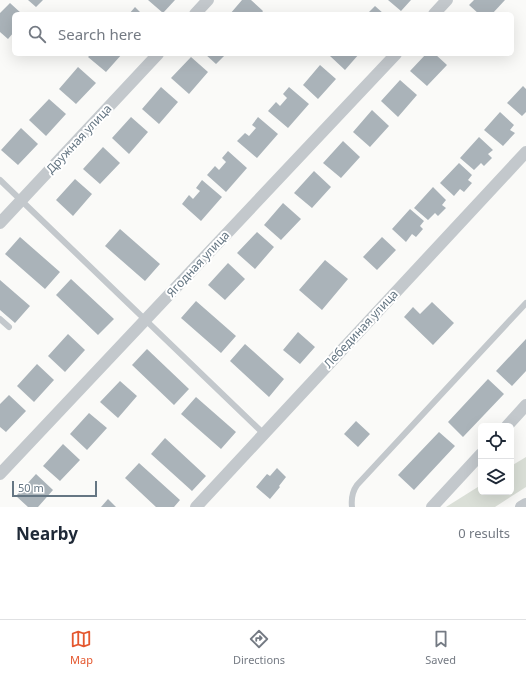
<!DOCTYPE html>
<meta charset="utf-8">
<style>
body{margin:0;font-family:"Noto Sans",sans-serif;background:#f2f2f3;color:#1f2937}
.controls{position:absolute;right:12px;bottom:12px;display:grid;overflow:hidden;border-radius:6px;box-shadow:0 4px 16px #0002}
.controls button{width:36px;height:36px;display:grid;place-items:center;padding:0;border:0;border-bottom:1px solid #e0e1e3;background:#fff;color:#1f2937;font:20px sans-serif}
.scale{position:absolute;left:12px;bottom:10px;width:85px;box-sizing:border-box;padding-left:4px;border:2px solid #657683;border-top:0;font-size:11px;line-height:14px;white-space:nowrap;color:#657683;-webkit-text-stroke:3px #fff;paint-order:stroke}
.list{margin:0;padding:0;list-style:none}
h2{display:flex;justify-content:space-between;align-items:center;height:52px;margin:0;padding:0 16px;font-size:17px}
h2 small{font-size:13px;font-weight:400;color:#747a83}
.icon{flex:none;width:22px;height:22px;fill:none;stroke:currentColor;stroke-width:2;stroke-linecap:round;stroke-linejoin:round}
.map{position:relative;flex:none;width:526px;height:507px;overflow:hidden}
.search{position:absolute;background:#fff;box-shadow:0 4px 16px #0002;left:12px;right:12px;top:12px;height:44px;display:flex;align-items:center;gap:10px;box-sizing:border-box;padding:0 14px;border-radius:6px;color:#747a83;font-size:15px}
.sheet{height:112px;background:#fff}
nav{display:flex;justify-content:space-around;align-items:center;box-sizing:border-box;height:56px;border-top:1px solid #e0e1e3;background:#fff;font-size:11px;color:#747a83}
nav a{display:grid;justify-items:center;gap:2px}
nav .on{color:#e4572e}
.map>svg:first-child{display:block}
.green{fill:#dadfd7}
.building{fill:#aab3b9}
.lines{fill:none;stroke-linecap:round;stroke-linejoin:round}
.lane{stroke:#c3c8cc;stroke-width:6}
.street{stroke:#c3c8cc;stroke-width:12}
.labels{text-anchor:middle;stroke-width:4;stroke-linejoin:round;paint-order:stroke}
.street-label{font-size:12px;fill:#657683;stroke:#fff}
</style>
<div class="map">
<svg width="526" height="507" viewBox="0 0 526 507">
<rect width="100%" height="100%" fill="#fafaf8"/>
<path class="green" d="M526,457V487L495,507H446L481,485V492H511V466Z"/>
<path class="building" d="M28,0H43L36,7Z
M148,0H175L163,13Z
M242,0H251L263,11L261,14H230Z
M388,0H411L401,11Z
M474,0H505L492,14H479L469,5Z
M10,3L22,14H14V32L8,39L0,32V13Z
M375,6L384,14H367Z
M135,7L142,14H129Z
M91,54H122L106,72L88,57Z
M205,54H226L216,64Z
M332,54H359L345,70L330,56Z
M426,54H435L447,65L427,86L410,71Z
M191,57L208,72L189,94L171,78Z
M320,65L336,79L318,99L303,85Z
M78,67L96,83L76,104L59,89Z
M400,80L417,95L398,117L381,101Z
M523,86L526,89V112L522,116L507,103Z
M161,87L178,102L159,124L142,109Z
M289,87L309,104L288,128L268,111L276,102L280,106L287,98L283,94Z
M49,99L66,114L46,136L29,120Z
M372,110L389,126L370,147L353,132Z
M500,112L514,125L510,130L515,133L503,146L484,130Z
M131,117L148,132L129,154L112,138Z
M258,117L278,134L257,158L237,141L245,133L249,136L256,128L252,125Z
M21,128L38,144L18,165L1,150Z
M479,137L493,150L488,154L492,158L484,166L481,163L474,170L460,158Z
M343,141L360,157L341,178L323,163Z
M103,147L120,163L100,184L83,169Z
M228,151L247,168L226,192L207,175L215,166L219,170L226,162L222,158Z
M459,163L472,175L468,180L472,183L464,192L460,189L454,196L440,183Z
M314,171L331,187L312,208L294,193Z
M75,179L92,194L73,216L56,200Z
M202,180L222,197L201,221L182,204L189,195L193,199L200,191L196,188Z
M433,187L446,200L442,205L446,208L438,216L435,213L428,220L414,208Z
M283,203L301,219L281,240L264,225Z
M410,209L424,221L420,226L423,229L416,237L412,234L406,242L392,229Z
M120,229L160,264L145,281L105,246Z
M257,232L274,247L255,269L237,253Z
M20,237L60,272L45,289L5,254Z
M382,237L396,250L377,270L363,257Z
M325,260L348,279L322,310L299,290Z
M228,263L245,279L225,300L208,285Z
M71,279L114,319L98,335L56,295Z
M0,280L30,306L15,323L0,310Z
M196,301L236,336L221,353L181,318Z
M432,302L454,323L433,345L404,317L413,307L420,314Z
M298,332L315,347L300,364L283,350Z
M68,334L85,350L65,372L48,356Z
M526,339V371L512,386L496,371Z
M245,344L284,379L269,397L230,361Z
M147,349L189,389L174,405L132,365Z
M37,364L54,380L34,402L17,386Z
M488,379L504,394L463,437L448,422Z
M120,381L137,396L118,418L100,402Z
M9,395L26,411L6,432L0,427V404Z
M196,397L236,432L221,449L181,414Z
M89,413L107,428L87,450L70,434Z
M356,421L370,434L358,447L344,434Z
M439,432L455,446L414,490L398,475Z
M165,438L206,476L192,491L151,454Z
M63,444L80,460L60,481L43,466Z
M139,463L180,500L174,507H156L125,478Z
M277,468L286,477L279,486L280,487L270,499L256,487L267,474L270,476Z
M36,474L53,490L38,507H28L16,496Z
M108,499L116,507H101Z"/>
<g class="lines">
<path class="lane" d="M0,180L264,434
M0,319L9,327
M352,507C351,498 352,492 357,485L526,303"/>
<path class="street" d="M195,14L208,0
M434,14L447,0
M0,223L158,54
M507,426L526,405
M0,474L396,54
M196,507L526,152
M432,507L481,454
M521,507L526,504"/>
</g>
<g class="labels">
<g class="street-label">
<text transform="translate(79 139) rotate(-47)" y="4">Дружная улица</text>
<text transform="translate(198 264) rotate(-47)" y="4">Ягодная улица</text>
<text transform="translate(361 329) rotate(-47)" y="4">Лебединая улица</text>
</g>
</g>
</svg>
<div class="controls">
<button><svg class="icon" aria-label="locate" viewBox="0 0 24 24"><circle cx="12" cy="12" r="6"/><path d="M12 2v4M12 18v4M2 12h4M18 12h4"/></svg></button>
<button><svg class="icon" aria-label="layers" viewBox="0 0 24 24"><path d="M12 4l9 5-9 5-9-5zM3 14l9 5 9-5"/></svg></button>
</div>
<div class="scale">50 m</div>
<div class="search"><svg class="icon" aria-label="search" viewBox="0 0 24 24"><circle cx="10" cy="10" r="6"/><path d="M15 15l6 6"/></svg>Search here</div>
</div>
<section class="sheet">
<h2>Nearby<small>0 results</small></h2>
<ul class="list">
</ul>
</section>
<nav>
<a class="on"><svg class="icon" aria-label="map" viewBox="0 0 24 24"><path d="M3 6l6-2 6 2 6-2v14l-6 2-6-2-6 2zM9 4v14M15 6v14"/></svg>Map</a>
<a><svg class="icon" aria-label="directions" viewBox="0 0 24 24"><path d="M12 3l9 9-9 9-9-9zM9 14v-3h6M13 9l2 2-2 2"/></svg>Directions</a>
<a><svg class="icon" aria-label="saved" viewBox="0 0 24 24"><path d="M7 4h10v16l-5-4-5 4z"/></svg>Saved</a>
</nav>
